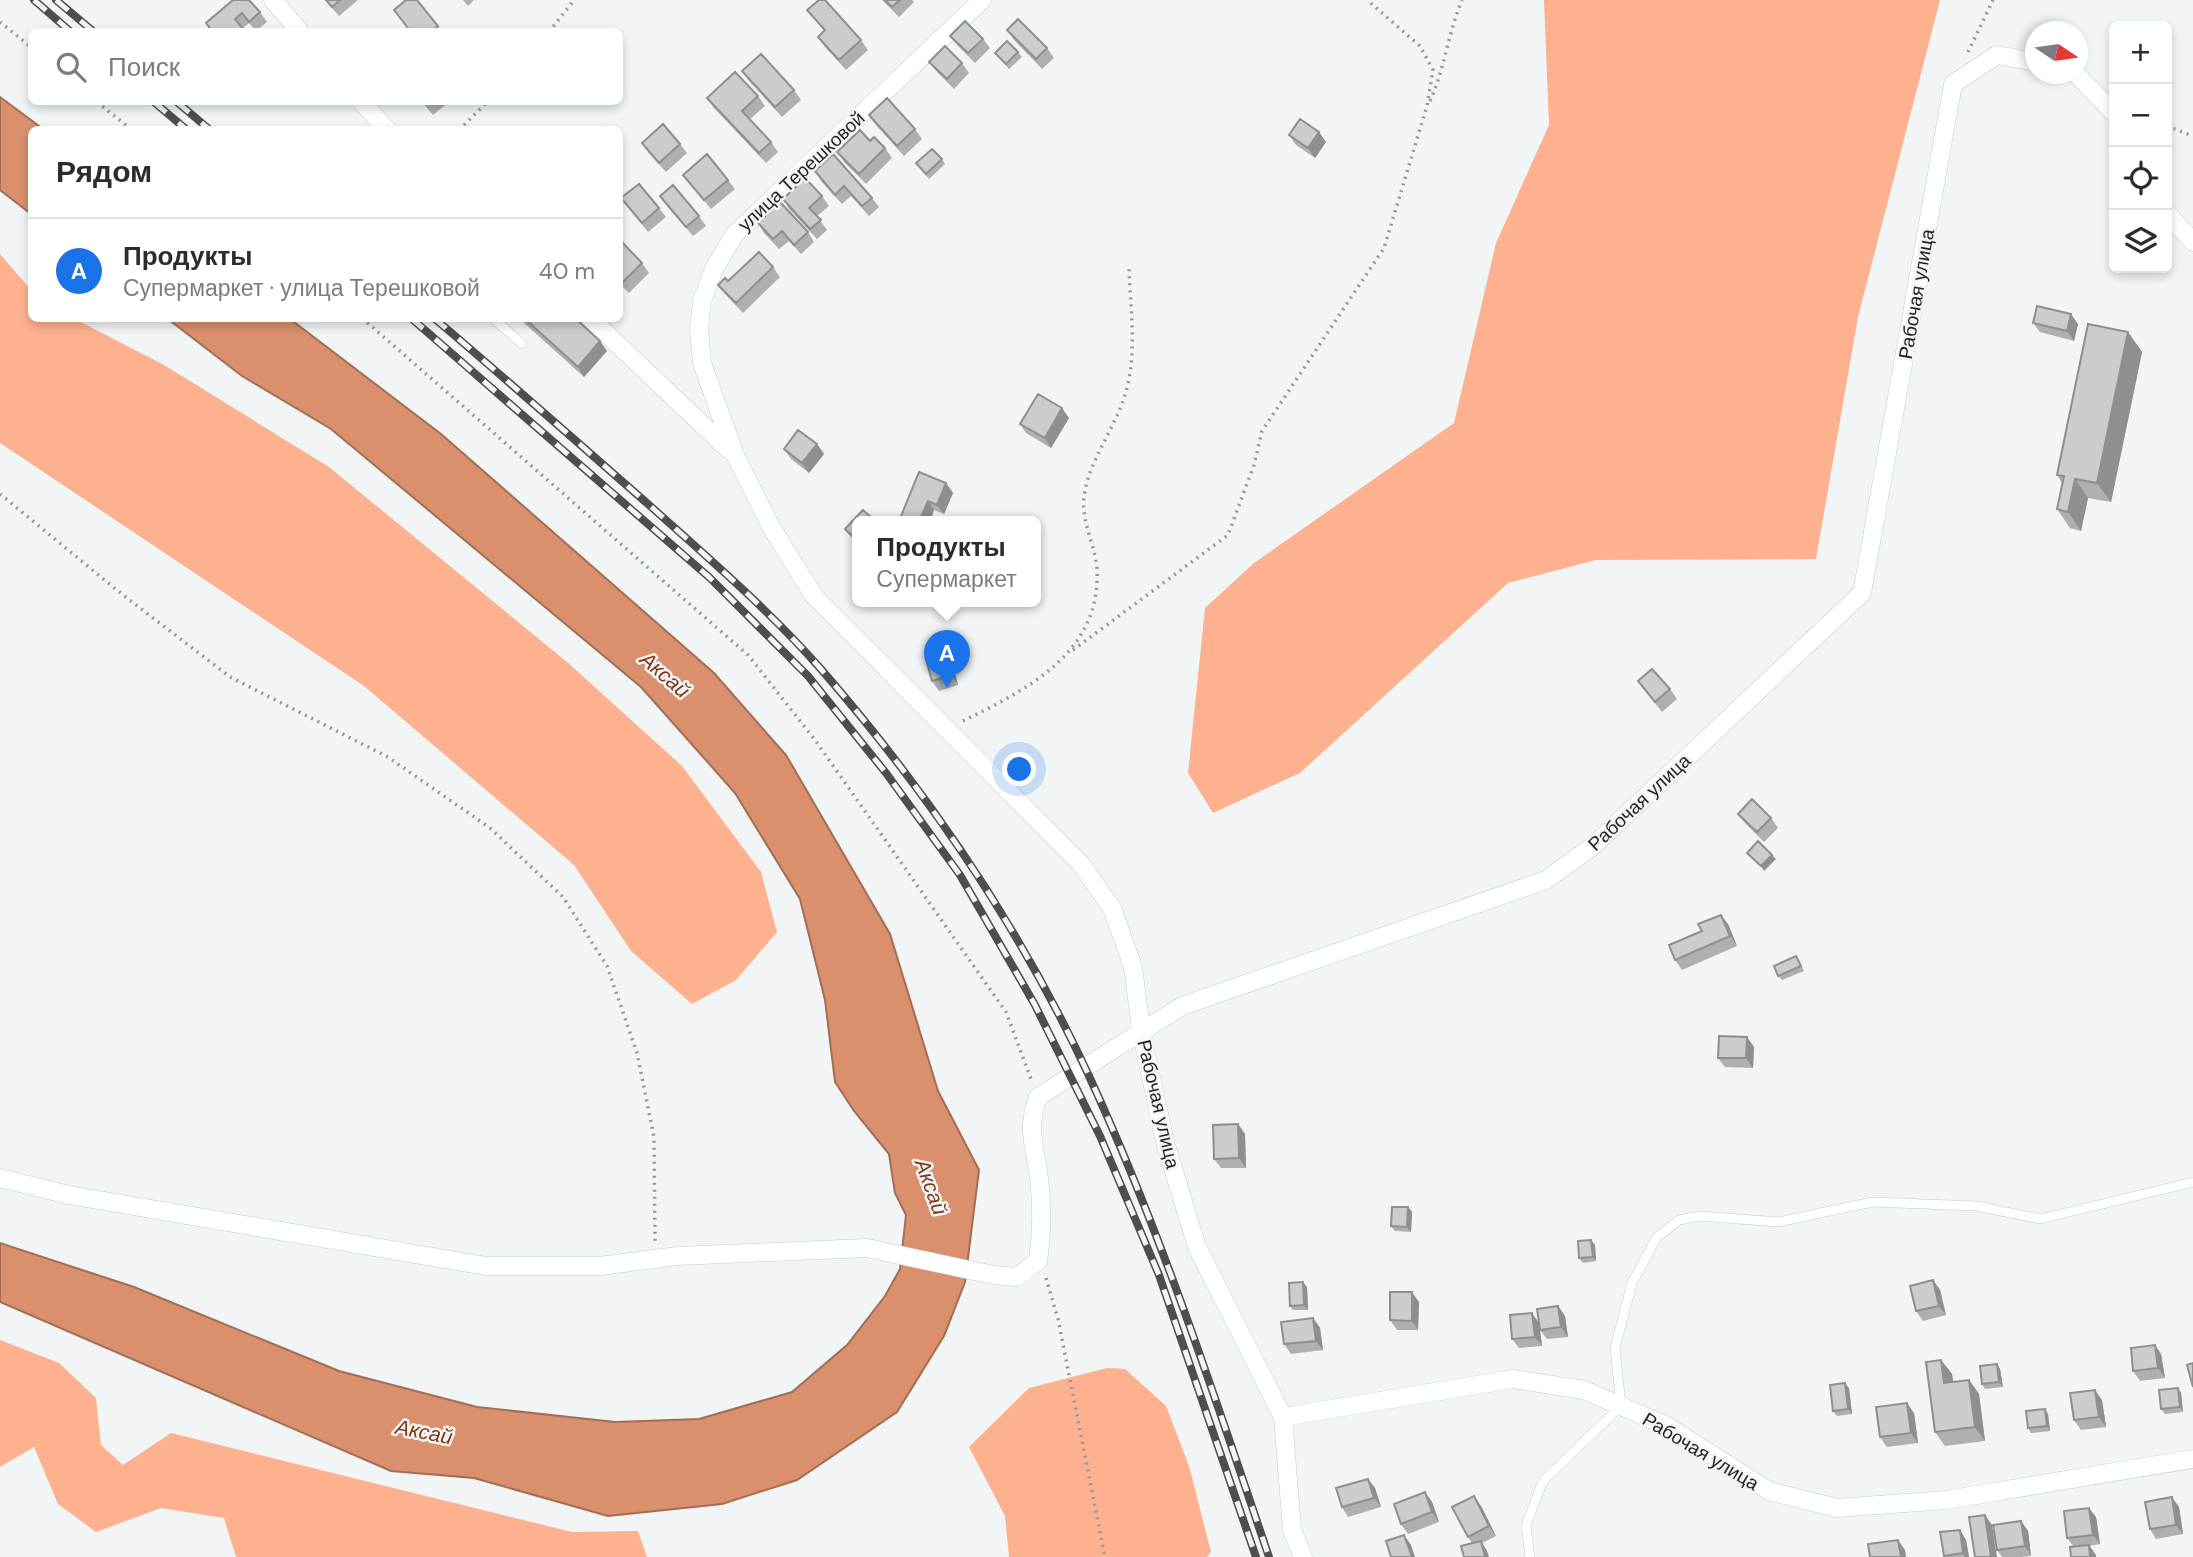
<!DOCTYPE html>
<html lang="ru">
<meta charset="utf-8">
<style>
body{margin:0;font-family:"DM Sans",sans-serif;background:#f7f7f7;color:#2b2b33}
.controls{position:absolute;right:21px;top:21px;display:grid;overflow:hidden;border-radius:10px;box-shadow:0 4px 10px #0003}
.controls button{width:63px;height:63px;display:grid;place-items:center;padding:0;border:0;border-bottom:2px solid #e1e1e2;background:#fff;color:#2b2b33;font:35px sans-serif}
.compass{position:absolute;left:2025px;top:21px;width:63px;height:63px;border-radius:50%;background:#fff;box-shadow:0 4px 10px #0003;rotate:103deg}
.you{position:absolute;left:1020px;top:770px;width:24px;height:24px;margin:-18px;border:5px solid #fff;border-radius:50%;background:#1a73e8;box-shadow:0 0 0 10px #1a73e833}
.badge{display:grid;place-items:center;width:46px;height:46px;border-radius:50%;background:#1a73e8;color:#fff;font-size:23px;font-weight:700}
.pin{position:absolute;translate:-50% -58px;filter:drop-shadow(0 2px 4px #0008)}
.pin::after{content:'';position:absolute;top:37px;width:24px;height:21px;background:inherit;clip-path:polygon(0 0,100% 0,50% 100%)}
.popup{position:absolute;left:852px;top:516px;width:189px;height:91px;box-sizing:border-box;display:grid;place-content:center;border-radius:10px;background:#fff;filter:drop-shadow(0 2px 5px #0005);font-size:23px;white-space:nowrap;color:#7c7c81}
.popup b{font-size:26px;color:#2b2b33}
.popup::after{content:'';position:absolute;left:50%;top:100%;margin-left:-14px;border:14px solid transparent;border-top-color:#fff}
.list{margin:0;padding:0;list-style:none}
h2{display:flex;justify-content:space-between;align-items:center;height:91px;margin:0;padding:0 28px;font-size:30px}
h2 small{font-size:23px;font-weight:400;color:#7c7c81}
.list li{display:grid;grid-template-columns:46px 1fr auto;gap:21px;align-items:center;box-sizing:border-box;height:105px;padding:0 28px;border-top:2px solid #e1e1e2}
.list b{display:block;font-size:26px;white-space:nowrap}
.list p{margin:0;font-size:23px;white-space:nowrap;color:#7c7c81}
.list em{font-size:23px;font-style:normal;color:#7c7c81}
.icon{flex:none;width:38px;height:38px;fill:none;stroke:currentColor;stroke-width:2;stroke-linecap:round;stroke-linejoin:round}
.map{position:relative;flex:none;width:2193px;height:1557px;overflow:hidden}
.search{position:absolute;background:#fff;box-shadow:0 4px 10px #0003;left:28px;top:28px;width:595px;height:77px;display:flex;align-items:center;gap:18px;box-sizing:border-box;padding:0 24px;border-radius:10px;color:#7c7c81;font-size:26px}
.panel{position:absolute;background:#fff;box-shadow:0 4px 10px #0003;left:28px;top:126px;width:595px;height:196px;border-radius:10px}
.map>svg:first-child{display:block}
.forest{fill:#feb18e}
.water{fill:#da8f6d;stroke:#a26e56;stroke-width:2}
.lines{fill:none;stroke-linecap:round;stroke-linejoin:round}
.lane-casing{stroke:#c7cbcc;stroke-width:10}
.street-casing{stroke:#c7cbcc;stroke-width:19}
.path{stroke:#959899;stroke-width:3.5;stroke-dasharray:2 5;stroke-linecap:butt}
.lane{stroke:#fff;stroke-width:9}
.street{stroke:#fff;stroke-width:18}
.rail-casing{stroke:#4c4f4f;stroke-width:8}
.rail{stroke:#f1f5f6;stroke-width:5;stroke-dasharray:16;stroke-linecap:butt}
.wall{fill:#adb0b1}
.shaded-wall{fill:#8d9090}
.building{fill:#c9cdce;stroke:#8d9090;stroke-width:2}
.labels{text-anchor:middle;stroke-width:5;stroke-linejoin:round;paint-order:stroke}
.street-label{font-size:19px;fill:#1f2121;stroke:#f1f5f6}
.water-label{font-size:21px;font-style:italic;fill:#7e3916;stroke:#f1f5f6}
</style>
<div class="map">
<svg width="2193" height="1557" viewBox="0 0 2193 1557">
<rect width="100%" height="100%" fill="#f1f5f6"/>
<path class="forest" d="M1544,0H1940L1858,317L1816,559L1596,560L1508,583L1300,773L1213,813L1188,773L1205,608L1254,563L1454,423L1496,243L1549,125Z
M0,254L31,290L32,318L75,319L164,365L329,467L567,662L682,766L761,872L777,932L736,980L692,1004L631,951L574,865L364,686L0,443Z
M0,1340L59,1363L96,1398L101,1445L123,1465L171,1433L572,1532L638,1531L647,1557H236L224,1518L161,1508L96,1532L58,1504L34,1447L0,1467Z
M1107,1368L1125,1369L1166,1406L1189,1466L1211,1552L1207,1557H1009L1005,1516L969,1447L1029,1388Z"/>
<path class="water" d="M0,97L43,129L32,130L31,214L0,190Z
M168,319H290L441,434L714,673L786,755L890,934L938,1091L979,1170L965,1282L944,1336L897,1412L797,1480L722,1504L608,1516L474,1478L391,1471L0,1302V1243L134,1287L339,1371L477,1407L615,1422L699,1419L792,1392L847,1345L885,1296L900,1269L906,1215L895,1193L889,1154L854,1111L835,1082L825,1000L800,899L735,793L641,687L331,429L242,376Z"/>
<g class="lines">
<defs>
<path id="lane" d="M493,318L522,344
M1530,1557L1526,1525L1543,1481L1621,1406L1615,1348L1632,1283L1657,1237L1679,1220L1700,1216L1778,1222L1872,1202L1976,1206L2040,1219L2193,1182"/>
<path id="street" d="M273,0L300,32
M982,0L734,235L714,269L702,301L699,329L702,363L735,455L771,527L814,596L1080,863L1112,908L1133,967L1141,1030L1165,1142L1197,1247L1283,1417L1292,1530L1303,1557
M2076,74L2114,113
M362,102L387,130
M2167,213L2193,242
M590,318L729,450
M0,1178L69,1195L486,1266H600L678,1256L867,1248L993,1275L1017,1277L1038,1261C1042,1234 1042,1205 1039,1178C1035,1145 1026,1130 1038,1097L1182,1006L1546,880L1593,846L1862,593L1953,84L1997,55L2036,62
M1283,1417L1513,1379L1584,1390L1667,1426L1769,1491L1837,1508L1946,1500L2193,1459"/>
</defs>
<use href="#lane" class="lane-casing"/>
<use href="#street" class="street-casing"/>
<path class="path" d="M0,22L32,48
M549,32L574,0
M1968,52L1993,0
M1430,101C1445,68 1448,33 1462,0
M97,102L132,130
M2167,126L2193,136
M459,130L487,102
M362,318L748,655L815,740L1006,1012L1031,1079
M0,494L118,591L230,677L388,757L490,828L563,897L607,966L637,1053L654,1137L655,1241
M1073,650L1228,535L1254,465L1262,431L1384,248L1427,106L1433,70L1420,46L1367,0
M963,721C1028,689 1101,653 1097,569C1095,542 1079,520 1085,491C1090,459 1119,422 1127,388C1137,350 1130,305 1129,266
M1046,1278L1058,1319L1105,1557"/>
<use href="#lane" class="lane"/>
<use href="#street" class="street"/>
<defs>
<path id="rail" d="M34,0L71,32
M56,0L94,32
M154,102L187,130
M177,102L210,130
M411,318L710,578L808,676L886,773L960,875L1035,1005L1100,1136L1159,1275L1256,1557
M434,318C506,379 577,442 648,504C707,557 768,609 820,668C927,791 1021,929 1089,1076C1161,1232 1214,1395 1269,1557"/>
</defs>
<use href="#rail" class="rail-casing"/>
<use href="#rail" class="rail"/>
</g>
<path class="wall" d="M233,0L260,12L267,22L256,31L249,23L243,28L246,32H212L206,23Z
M325,0H358L339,16Z
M417,0L442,32H410L394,10Z
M463,0H474L468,6Z
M882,0H912L914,2L899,17Z
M807,10L861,40L868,50L846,70L825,47L818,37L824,31Z
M1007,30L1047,48L1054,58L1042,69L1014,40Z
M950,36L983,39L990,48L975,63L957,45Z
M1018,52L1022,57L1009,69L995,53Z
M929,62L962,63L969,73L954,89L936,71Z
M742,71L794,90L801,100L782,117L749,81Z
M758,96L765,106L750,119L771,142L778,152L766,163L714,108L707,98Z
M422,102H449L433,115Z
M869,115L915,129L922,139L904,156L875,124Z
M1289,135L1326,142L1315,158L1296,145Z
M870,141L885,148L892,158L866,184L844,162L837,152Z
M642,143L680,144L687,153L666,172L649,153Z
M942,159L945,164L929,179L916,163Z
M815,171L872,198L879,207L869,216L851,196L842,204L821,181Z
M683,175L728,180L735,189L711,209Z
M660,196L699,216L706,226L693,236L667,206Z
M822,196L829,206L817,216L827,230L817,239L789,209L783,199Z
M621,198L659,208L666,217L648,232Z
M758,223L808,232L814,242L801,254L789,241L779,249L764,233Z
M620,240L642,263L649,273L629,293L620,284Z
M773,267L780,277L743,313L725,294L718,285Z
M521,318H575L607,351L584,377L524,323Z
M2033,323L2078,324L2074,341L2040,332Z
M2128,332L2142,352L2111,502L2088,498L2081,531L2070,528L2057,509L2062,483L2057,475Z
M1069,418L1051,448L1026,433L1020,424Z
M817,444L824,454L809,473L791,459L784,449Z
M946,483L953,493L944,514L934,510L930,522H899Z
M945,653L952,663L958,685L939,691L932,681Z
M1638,681L1670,689L1677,699L1662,712Z
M1738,814L1771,818L1778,828L1764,842L1745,823Z
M1728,924L1737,946L1682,970L1675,960Z
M1799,960L1804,971L1782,980L1778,976Z
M1747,1037L1754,1047L1753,1068L1725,1067L1718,1058Z
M1238,1124L1245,1134L1246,1168H1221L1214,1159Z
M1408,1207L1412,1212L1411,1232L1395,1231L1391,1226Z
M1595,1245L1596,1261L1583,1263L1579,1258Z
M1933,1280L1940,1290L1946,1315L1923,1321L1916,1311Z
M1307,1287L1308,1310H1293L1290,1306Z
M1419,1302L1418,1330H1397L1390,1320Z
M1558,1306L1565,1316L1568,1337L1547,1339L1540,1330Z
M1313,1318L1320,1328L1323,1350L1291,1354L1284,1344Z
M1539,1323L1542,1346L1519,1348L1512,1339Z
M2155,1345L2161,1354L2165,1378L2140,1381L2133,1371Z
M1941,1360L1952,1374L1953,1382L1969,1380L1979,1394L1985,1441L1945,1446L1935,1432Z
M2000,1369L2003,1387L1985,1389L1982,1384Z
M1849,1388L1852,1414L1837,1416L1833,1411Z
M2178,1388L2181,1393L2183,1412L2165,1414L2161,1409Z
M2102,1400L2106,1427L2081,1430L2074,1420Z
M2045,1409L2048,1414L2050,1431L2031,1433L2028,1428Z
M1914,1413L1918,1443L1887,1447L1880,1437Z
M1368,1479L1375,1488L1381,1507L1348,1517L1342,1507Z
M1425,1492L1432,1502L1439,1522L1408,1534L1401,1524Z
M1481,1506L1496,1536L1482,1543L1487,1551L1472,1543L1468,1537Z
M2179,1507L2183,1534L2156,1539L2150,1529Z
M2096,1517L2100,1544L2089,1546L2096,1555L2074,1547L2067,1538Z
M2021,1521L2028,1531L2031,1556L2021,1557H2002L1997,1550Z
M1960,1530L1966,1540L1969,1557H1944Z"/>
<path class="shaded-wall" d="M1319,132L1326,142L1315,158L1308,148Z
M2071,314L2078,324L2074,341L2067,331Z
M2128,332L2142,352L2111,502L2097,483Z
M600,341L607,351L584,377L578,367Z
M1062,408L1069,418L1051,448L1045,438Z
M817,444L824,454L809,473L802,463Z
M2075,479L2088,498L2081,531L2068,512Z
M946,483L953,493L944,514L937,505Z
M928,501L934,510L930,522H925L921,517Z
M858,532V540L856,542L853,537Z
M945,653L952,663L958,685L952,675Z
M1772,855L1776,859L1764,871L1761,866Z
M1721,915L1728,924L1737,946L1730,936Z
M1747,1037L1754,1047L1753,1068L1746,1058Z
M1238,1124L1245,1134L1246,1168L1239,1158Z
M1408,1207L1412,1212L1411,1232L1407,1227Z
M1591,1240L1595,1245L1596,1261L1593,1257Z
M1933,1280L1940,1290L1946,1315L1939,1306Z
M1303,1282L1307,1287L1308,1310L1304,1305Z
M1412,1292L1419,1302L1418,1330L1412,1321Z
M1558,1306L1565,1316L1568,1337L1561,1327Z
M1532,1313L1539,1323L1542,1346L1535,1337Z
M1313,1318L1320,1328L1323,1350L1316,1341Z
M2155,1345L2161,1354L2165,1378L2158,1368Z
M1941,1360L1952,1374L1955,1398L1944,1383Z
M1997,1364L2000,1369L2003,1387L1999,1382Z
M1969,1380L1979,1394L1985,1441L1975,1427Z
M1845,1383L1849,1388L1852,1414L1848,1409Z
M2178,1388L2181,1393L2183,1412L2180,1407Z
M2095,1390L2102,1400L2106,1427L2099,1417Z
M1907,1403L1914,1413L1918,1443L1911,1433Z
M2045,1409L2048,1414L2050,1431L2047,1426Z
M1368,1479L1375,1488L1381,1507L1374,1498Z
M1425,1492L1432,1502L1439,1522L1432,1512Z
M1474,1496L1481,1506L1496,1536L1489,1526Z
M2172,1497L2179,1507L2183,1534L2176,1525Z
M2089,1508L2096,1517L2100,1544L2093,1535Z
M1985,1515L1992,1525L1997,1557H1991Z
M2021,1521L2028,1531L2031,1556L2025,1546Z
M1960,1530L1966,1540L1969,1557H1965L1963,1553Z
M1404,1535L1411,1545L1415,1557H1412Z
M1898,1540L1905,1550L1906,1557H1901Z
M1481,1541L1487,1551L1489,1557H1485Z
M2089,1545L2096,1555V1557H2090Z"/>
<path class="building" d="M233,0H249L260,12L249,22L242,13L235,19L246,32H213L206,23Z
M326,0H340L332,7Z
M406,0H417L438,26L430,32H411L394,10Z
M819,0H825L861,40L839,60L818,37L825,30L807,10Z
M885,0H900L892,7Z
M1018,19L1047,48L1036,59L1007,30Z
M965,21L983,39L968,53L950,36Z
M1007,41L1018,52L1006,64L995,53Z
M945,46L962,63L947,79L929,62Z
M761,54L794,90L775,107L742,71Z
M735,72L758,96L742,111L771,142L759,153L707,98Z
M887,98L915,129L897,146L869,115Z
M1300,119L1319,132L1308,148L1289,135Z
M663,124L680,144L659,163L642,143Z
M860,130L870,141L874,137L885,148L859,174L837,152Z
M932,149L942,159L926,174L916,163Z
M707,154L728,180L704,200L683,175Z
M833,154L872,198L862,206L844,186L835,195L815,171Z
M805,178L822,196L809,208L821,220L810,229L783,199Z
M639,184L659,208L642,223L621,198Z
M673,185L699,216L686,227L660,196Z
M780,202L808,232L794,245L782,231L773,239L758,223Z
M620,240L642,263L622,283L620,281Z
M759,252L773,267L736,303L718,285L725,278L728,281Z
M2037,306L2071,314L2067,331L2033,323Z
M524,318H575L600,341L578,367Z
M2088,324L2128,332L2097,483L2075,479L2068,512L2057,509L2064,476L2057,475Z
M1038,394L1062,408L1045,438L1020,424Z
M798,430L817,444L802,463L784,449Z
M919,472L946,483L937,505L928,501L921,517L928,520L927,522H901L899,521Z
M863,510L871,517L867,522H858V532L853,537L845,529Z
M945,653L952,675L932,681L926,659Z
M1652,669L1670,689L1655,702L1638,681Z
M1752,799L1771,818L1757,832L1738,814Z
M1758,841L1772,855L1761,866L1747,853Z
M1721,915L1730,936L1675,960L1669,945L1702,931L1698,924Z
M1796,956L1801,966L1778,976L1774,966Z
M1719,1036L1747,1037L1746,1058H1718Z
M1238,1124L1239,1158L1214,1159L1213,1125Z
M1392,1207H1408L1407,1227L1391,1226Z
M1591,1240L1593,1257L1579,1258L1578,1241Z
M1933,1280L1939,1306L1916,1311L1910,1286Z
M1303,1282L1304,1305L1290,1306L1289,1283Z
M1390,1292H1412V1321L1390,1320Z
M1558,1306L1561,1327L1540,1330L1537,1309Z
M1532,1313L1535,1337L1512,1339L1510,1315Z
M1313,1318L1316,1341L1284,1344L1281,1322Z
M2155,1345L2158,1368L2133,1371L2131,1348Z
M1941,1360L1944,1383L1969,1380L1975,1427L1935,1432L1926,1362Z
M2193,1363V1387L2187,1365Z
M1997,1364L1999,1382L1982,1384L1980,1366Z
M1845,1383L1848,1409L1833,1411L1830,1385Z
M2178,1388L2180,1407L2161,1409L2159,1390Z
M2095,1390L2099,1417L2074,1420L2070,1393Z
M1907,1403L1911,1433L1880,1437L1876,1407Z
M2045,1409L2047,1426L2028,1428L2026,1411Z
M1368,1479L1374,1498L1342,1507L1336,1488Z
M1425,1492L1432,1512L1401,1524L1394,1504Z
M1474,1496L1489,1526L1468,1537L1452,1507Z
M2172,1497L2176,1525L2150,1529L2145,1502Z
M2089,1508L2093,1535L2067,1538L2064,1511Z
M1985,1515L1991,1557H1975L1969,1517Z
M2021,1521L2025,1546L1997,1550L1993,1525Z
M1960,1530L1963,1553L1944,1556L1940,1532Z
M1404,1535L1412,1557H1391L1386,1541Z
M1898,1540L1901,1557H1870L1868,1544Z
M1481,1541L1485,1557H1464L1461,1546Z
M2089,1545L2090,1557H2071L2070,1547Z"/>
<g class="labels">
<g class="street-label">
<text transform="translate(801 171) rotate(-43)" y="7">улица Терешковой</text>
<text transform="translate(1916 294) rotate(-80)" y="7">Рабочая улица</text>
<text transform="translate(1639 802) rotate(-43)" y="7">Рабочая улица</text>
<text transform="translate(1159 1104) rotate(77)" y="7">Рабочая улица</text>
<text transform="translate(1701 1451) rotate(31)" y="7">Рабочая улица</text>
</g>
<g class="water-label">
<text transform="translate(665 675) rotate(41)" y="7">Аксай</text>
<text transform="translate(931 1187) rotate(70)" y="7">Аксай</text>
<text transform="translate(424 1432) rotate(11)" y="7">Аксай</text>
</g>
</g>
</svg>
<div class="controls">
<button>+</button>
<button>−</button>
<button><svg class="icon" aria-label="locate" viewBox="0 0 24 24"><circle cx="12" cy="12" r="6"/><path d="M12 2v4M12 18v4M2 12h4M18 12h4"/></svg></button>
<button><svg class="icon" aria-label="layers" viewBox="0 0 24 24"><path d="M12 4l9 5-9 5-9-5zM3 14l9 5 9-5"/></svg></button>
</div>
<svg class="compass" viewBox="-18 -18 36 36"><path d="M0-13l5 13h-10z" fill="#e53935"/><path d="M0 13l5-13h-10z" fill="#7c7c81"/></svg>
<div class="you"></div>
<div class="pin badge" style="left:947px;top:688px">A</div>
<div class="popup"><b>Продукты</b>Супермаркет</div>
<div class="search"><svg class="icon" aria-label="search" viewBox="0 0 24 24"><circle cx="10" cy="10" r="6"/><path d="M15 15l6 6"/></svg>Поиск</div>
<section class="panel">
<h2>Рядом<small></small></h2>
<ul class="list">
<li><span class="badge">A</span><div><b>Продукты</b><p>Супермаркет · улица Терешковой</p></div><em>40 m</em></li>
</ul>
</section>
</div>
